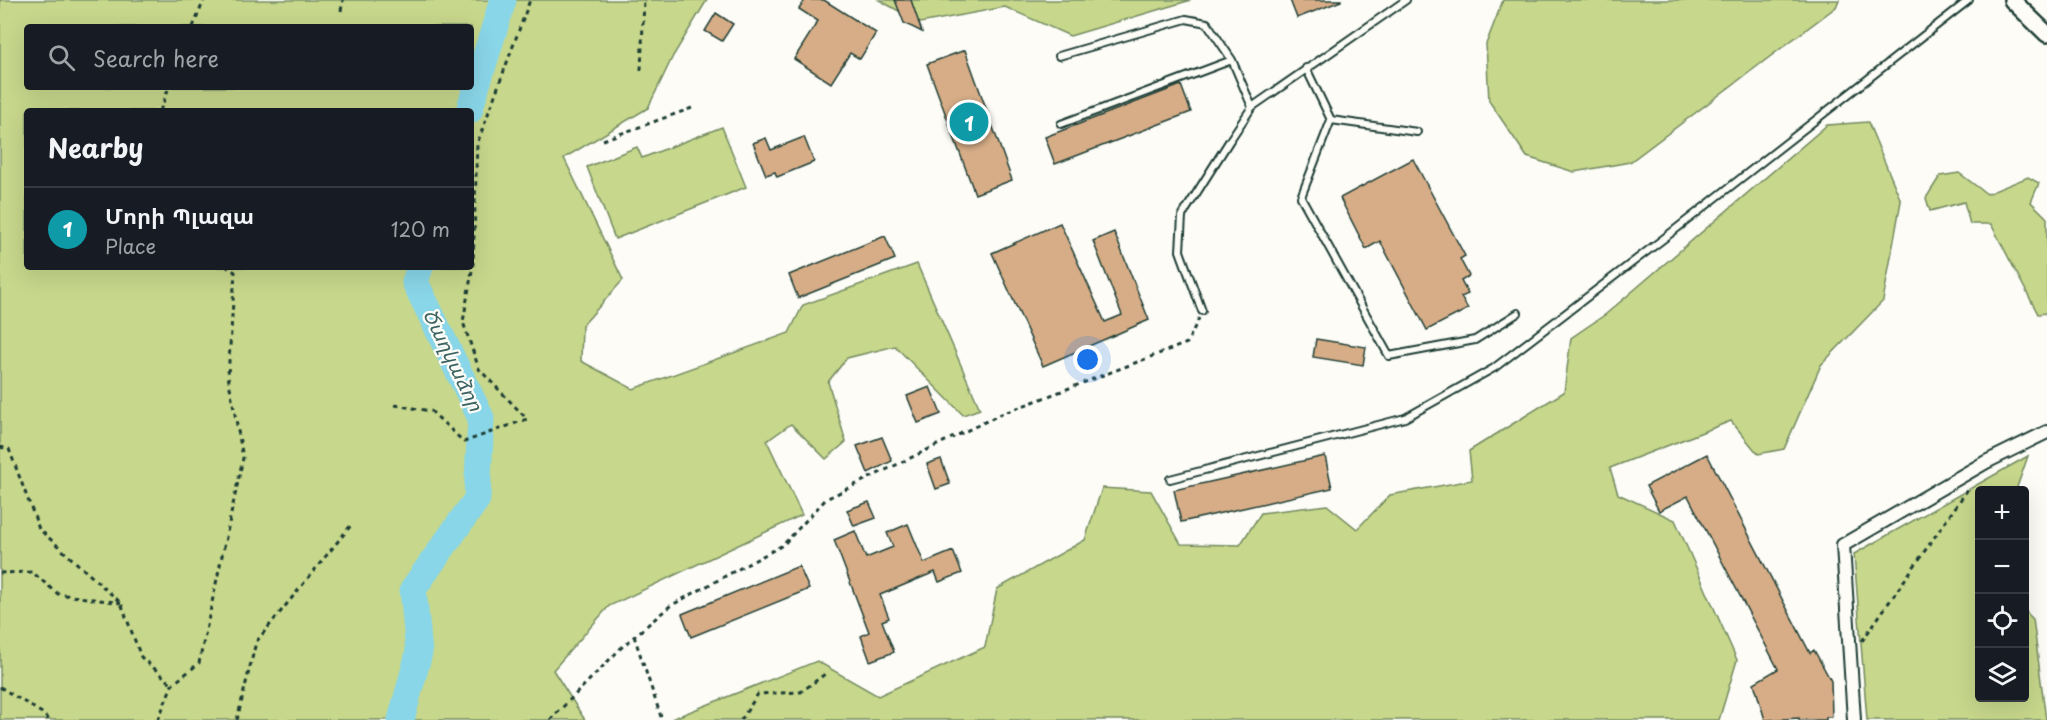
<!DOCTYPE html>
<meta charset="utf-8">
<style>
body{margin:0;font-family:"Playpen Sans","Noto Sans Armenian",sans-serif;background:#20242c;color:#f1f3f6}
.controls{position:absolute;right:18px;bottom:18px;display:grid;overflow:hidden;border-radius:6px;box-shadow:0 6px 24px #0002}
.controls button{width:54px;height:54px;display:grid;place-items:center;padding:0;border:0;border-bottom:2px solid #363941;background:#171b24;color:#f1f3f6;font:30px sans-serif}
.you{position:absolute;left:1088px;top:360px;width:21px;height:21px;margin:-15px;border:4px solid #fff;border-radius:50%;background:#1a73e8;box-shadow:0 0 0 9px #1a73e833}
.badge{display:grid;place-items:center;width:39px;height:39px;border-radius:50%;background:#1a73e8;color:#fff;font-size:20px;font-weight:700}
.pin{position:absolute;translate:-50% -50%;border:3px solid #fff;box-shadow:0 2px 6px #0006}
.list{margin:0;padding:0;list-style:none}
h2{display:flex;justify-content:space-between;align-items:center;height:78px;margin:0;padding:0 24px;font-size:26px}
h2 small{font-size:20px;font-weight:400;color:#9ea1a6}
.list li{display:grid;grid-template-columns:39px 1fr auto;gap:18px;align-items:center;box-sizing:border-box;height:84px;padding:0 24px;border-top:2px solid #363941}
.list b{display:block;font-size:22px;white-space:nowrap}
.list p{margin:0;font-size:20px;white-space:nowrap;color:#9ea1a6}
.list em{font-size:20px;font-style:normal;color:#9ea1a6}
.icon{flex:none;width:33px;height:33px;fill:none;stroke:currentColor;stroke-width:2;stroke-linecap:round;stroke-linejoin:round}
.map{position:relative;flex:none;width:2047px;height:720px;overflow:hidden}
.search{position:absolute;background:#171b24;box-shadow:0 6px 24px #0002;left:24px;top:24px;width:450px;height:66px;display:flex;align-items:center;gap:15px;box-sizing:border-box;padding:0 21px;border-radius:6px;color:#9ea1a6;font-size:22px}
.panel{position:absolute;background:#171b24;box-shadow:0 6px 24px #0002;left:24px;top:108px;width:450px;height:162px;border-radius:6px}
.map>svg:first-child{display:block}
.green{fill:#c7d78b;stroke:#738a60;stroke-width:1.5;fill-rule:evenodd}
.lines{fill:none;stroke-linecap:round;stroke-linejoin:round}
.river{stroke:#89d6e8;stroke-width:27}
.building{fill:#d6ad87;stroke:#1f3d34;stroke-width:1.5}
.service-casing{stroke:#1f3d34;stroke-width:10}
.minor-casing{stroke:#1f3d34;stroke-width:16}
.tertiary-casing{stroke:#1f3d34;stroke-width:20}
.path{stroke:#1f3d34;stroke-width:3;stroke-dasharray:4.5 4.5;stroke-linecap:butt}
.service{stroke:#fdfcf7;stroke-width:6}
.minor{stroke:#fdfcf7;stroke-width:12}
.tertiary{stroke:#fdfcf7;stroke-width:15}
.labels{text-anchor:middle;stroke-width:4.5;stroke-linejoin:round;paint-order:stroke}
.water-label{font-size:20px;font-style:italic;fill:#3a6361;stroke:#fdfcf7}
</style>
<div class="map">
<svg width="2047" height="720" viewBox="0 0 2047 720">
<rect width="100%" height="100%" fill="#fdfcf7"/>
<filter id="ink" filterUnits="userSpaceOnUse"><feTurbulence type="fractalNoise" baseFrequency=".0167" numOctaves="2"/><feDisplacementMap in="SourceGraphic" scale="12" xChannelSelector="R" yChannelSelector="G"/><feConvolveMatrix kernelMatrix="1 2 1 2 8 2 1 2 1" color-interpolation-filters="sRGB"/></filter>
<g filter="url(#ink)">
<path class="green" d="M0,0H707L673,56L648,108L564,158L623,280L582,326L581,361L633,389L789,333L803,305L917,264L980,409L963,415L895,346L847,358L828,382L846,442L826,459L791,424L767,441L802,515L609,606L553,670L585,720H0ZM27,27H471V87H27ZM27,111H471V267H27Z
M879,0H1191L1070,36L1005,7L920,23Z
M1503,0H1839L1836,7L1630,162L1574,172L1527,157L1489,101L1486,44Z
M1868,122L1901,201L1883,301L1821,365L1784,449L1758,454L1731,421L1610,468L1618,494L1675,520L1737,660L1719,720H669L817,661L878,696L985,647L997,589L1085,540L1102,488L1151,491L1181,544L1240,545L1261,513L1327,505L1357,529L1390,495L1472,480L1469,451L1564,392L1571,338L1606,314L1827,125Z
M722,127L746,187L615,239L587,167L637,147L642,158Z
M1959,173L1987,194L2028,177L2039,183L2031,202L2047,218V313L2038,314L1991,224H1970L1964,202L1930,211L1926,198L1940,176Z
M2028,456L2016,490H1980V698H2024L2025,611L2033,619L2046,720H1867L1854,554Z"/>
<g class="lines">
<path class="river" d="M469,111L503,0
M401,720L419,653L413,589L477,499L481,418L415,282L420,267"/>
</g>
<path class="building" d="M805,0H824L876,33L860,59L850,53L831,83L794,59L818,21L799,9Z
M895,0H911L922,32L904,23Z
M1290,0H1341V1L1297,18Z
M716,13L733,24L722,41L705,31Z
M965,50L1012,180L975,194L927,64Z
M1181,85L1191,112L1055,164L1045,137Z
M804,137L814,162L777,177L775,172L766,175L753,143L766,138L771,150Z
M1413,159L1465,256L1460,259L1469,276L1461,281L1468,294L1461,297L1468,309L1427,330L1380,241L1366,249L1340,198Z
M1060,223L1105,322L1122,315L1093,241L1114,232L1149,320L1043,366L992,253Z
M885,236L895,259L798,298L789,275Z
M1316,339L1366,347L1363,365L1313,357Z
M930,387L941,414L918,423L907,396Z
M882,437L892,461L868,473L857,446Z
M1707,454L1810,653L1814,650L1831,681L1832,717H1826V720H1799V718L1765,720L1754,683L1778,669L1688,496L1659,511L1646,486Z
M1325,456L1332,488L1181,522L1174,490Z
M941,459L950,484L936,489L927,464Z
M869,502L876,518L854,526L847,510Z
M908,524L924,563L953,551L962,573L939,582L935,572L880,595L889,618L882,621L894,652L870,661L861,636L869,632L834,540L855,531L866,558L893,547L887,533Z
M799,566L809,589L691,637L682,614Z"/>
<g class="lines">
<defs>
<path id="service" d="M1059,56L1186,19L1207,23L1232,60L1252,107
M1306,68L1331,120L1301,197L1389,356L1475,340L1518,313
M1331,120L1417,132
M1061,124L1232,60
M1202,311L1180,251L1182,216L1230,140L1252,107L1406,0
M1170,479L1405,418L1494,368L1667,236L1969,0"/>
<path id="minor" d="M1854,720L1843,545L1986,462L2047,432"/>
<path id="tertiary" d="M2012,0L2047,34"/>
</defs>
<use href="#service" class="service-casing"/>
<use href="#minor" class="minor-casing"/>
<use href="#tertiary" class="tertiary-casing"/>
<path class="path" d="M341,11L343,0
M193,27L204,0
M641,70L644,0
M160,111L169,87
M603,140L692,108
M395,405L431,411L464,442L527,419L479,369L463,322L473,265L477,144L530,0
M0,447L9,449L39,529L121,603L141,657L172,684
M0,573L32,572L58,594L121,603
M634,636L662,720
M1862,641L1968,489
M0,687L42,713L49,720
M158,720L172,685L199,663L243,458L228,376L235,272L227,267
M237,720L256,642L352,524
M550,720L623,646L670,606L783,545L826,499L999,415L1187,343L1199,318
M741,720L758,694L801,692L825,674"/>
<use href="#service" class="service"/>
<use href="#minor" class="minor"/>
<use href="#tertiary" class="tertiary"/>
</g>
</g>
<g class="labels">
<g class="water-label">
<text transform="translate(453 360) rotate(64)" y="7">Ծաղկաձոր</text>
</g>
</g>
</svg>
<div class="controls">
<button>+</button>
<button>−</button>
<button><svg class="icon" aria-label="locate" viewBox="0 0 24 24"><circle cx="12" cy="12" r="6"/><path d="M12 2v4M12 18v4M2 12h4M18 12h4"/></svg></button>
<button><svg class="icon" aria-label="layers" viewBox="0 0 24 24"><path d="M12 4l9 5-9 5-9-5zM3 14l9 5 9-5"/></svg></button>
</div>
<div class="you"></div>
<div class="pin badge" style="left:969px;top:122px;background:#0f9aa8">1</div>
<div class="search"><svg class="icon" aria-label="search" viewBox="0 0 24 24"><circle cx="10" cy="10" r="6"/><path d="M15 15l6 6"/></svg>Search here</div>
<section class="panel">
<h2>Nearby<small></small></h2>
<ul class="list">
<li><span class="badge" style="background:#0f9aa8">1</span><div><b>Մորի Պլազա</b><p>Place</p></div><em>120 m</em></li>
</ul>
</section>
</div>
